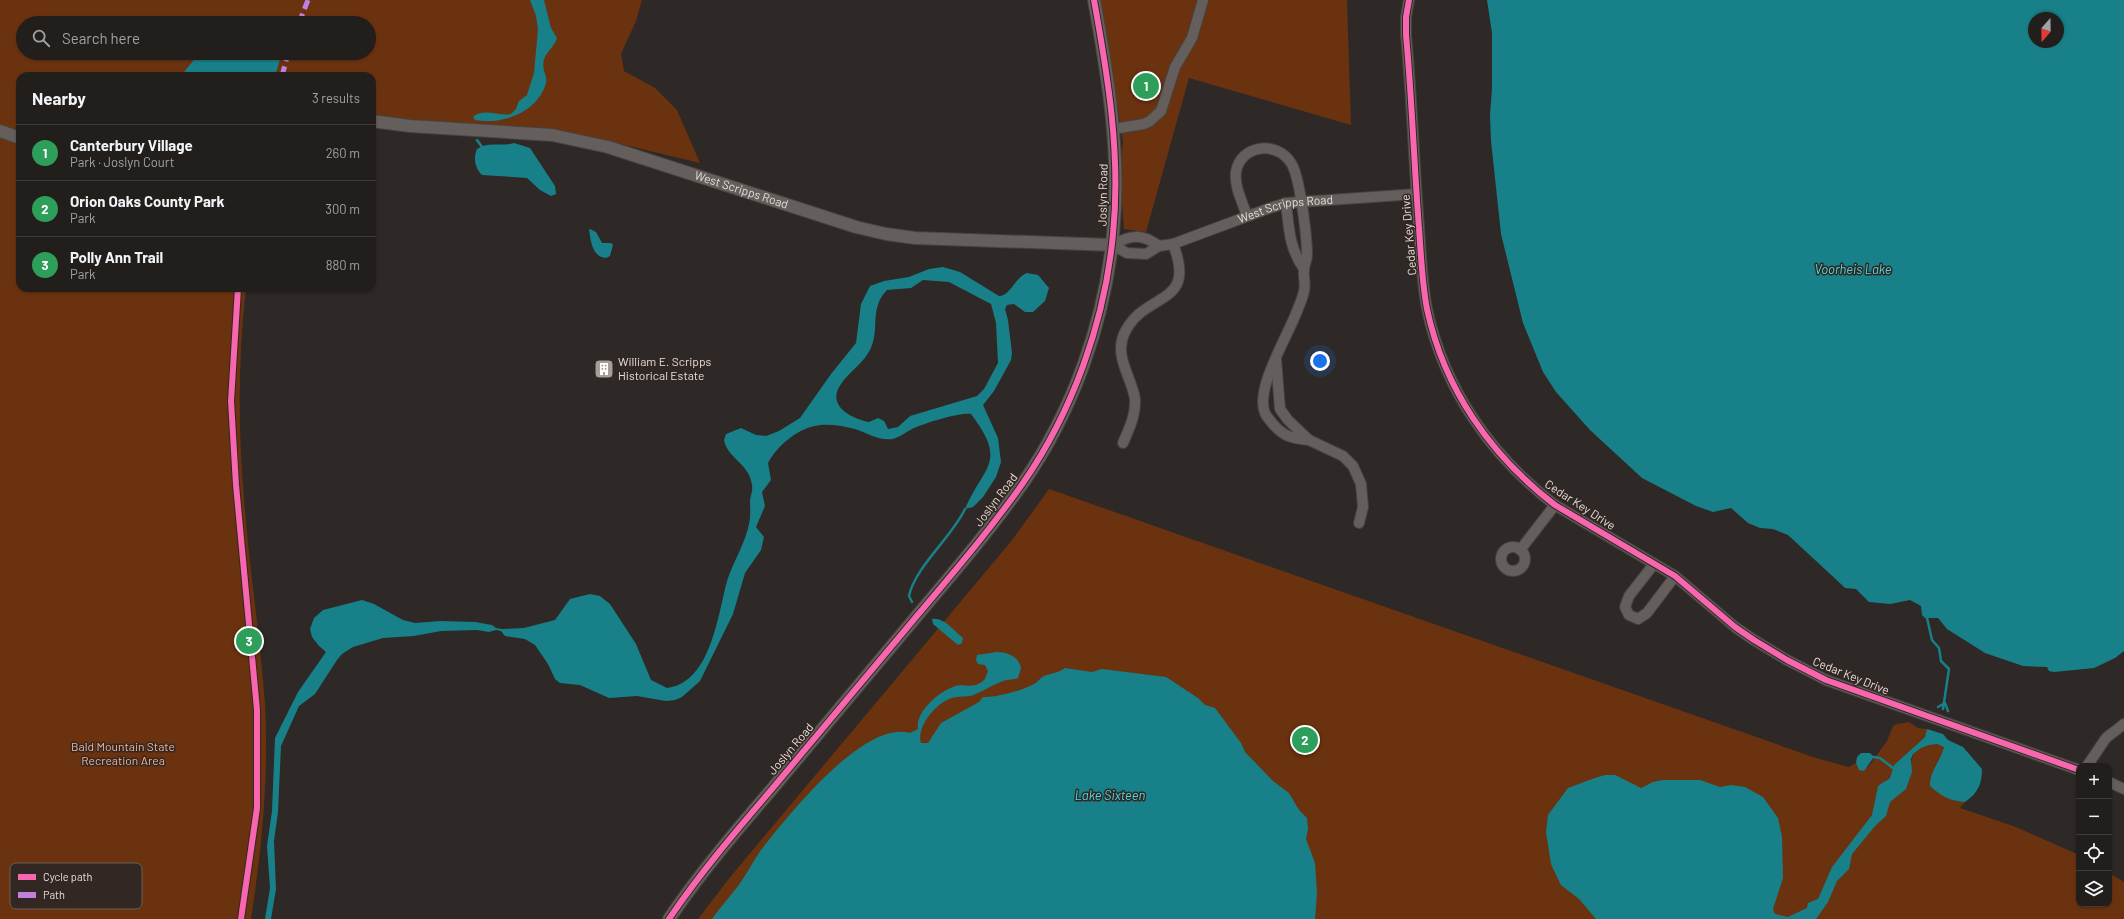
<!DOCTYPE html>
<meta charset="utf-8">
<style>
body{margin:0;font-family:Barlow,sans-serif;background:#2a2725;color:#f1f3f6}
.controls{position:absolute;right:12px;bottom:12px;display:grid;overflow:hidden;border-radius:8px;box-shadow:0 1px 3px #0004}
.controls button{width:36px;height:36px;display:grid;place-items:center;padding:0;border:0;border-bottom:1px solid #3f3c3b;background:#221e1c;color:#f1f3f6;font:20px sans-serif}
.compass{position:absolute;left:2028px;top:12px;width:36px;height:36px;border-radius:50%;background:#221e1c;box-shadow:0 1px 3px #0004;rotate:200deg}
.you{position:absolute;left:1320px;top:361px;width:14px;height:14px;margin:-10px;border:3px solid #fff;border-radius:50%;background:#1a73e8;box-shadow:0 0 0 6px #1a73e833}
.badge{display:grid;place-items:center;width:26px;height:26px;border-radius:50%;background:#ea580c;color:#fff;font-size:13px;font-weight:700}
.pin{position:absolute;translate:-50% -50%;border:2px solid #fff;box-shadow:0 1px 4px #0006}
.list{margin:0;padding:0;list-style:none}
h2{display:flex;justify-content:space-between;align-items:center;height:52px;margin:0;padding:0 16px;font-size:17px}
h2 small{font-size:13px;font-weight:400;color:#a2a2a3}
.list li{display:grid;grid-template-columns:26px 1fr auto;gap:12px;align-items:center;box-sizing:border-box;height:56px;padding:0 16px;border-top:1px solid #3f3c3b}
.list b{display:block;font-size:15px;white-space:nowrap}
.list p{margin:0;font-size:13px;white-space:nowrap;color:#a2a2a3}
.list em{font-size:13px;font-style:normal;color:#a2a2a3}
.icon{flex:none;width:22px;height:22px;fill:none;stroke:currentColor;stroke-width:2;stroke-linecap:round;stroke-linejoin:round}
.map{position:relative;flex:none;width:2124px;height:919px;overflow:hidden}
.search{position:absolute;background:#221e1c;box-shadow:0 1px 3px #0004;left:16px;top:16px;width:360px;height:44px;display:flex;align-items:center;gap:10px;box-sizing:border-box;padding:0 14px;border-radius:22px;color:#a2a2a3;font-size:15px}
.panel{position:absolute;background:#221e1c;box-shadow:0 1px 3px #0004;left:16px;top:72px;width:360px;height:220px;border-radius:12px}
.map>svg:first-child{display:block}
.green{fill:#6b3210;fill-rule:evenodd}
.water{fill:#188088;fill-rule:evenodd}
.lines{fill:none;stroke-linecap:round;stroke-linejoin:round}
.stream{stroke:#188088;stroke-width:2.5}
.minor-casing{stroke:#474340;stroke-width:12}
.tertiary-casing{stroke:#474340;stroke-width:14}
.minor{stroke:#645e5c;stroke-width:10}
.tertiary{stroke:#645e5c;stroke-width:12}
.quiet{stroke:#c07fdc;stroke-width:5;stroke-dasharray:10 5;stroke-linecap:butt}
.cycleway-casing{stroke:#322722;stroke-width:8}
.cycleway{stroke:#f766af;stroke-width:6}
.labels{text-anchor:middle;stroke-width:3;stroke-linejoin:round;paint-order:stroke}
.street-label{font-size:12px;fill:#e5ddda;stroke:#322722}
.poi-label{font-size:12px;fill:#e5ddda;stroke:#322722;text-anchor:start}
.park-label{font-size:12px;fill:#f4b292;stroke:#322722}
.water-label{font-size:13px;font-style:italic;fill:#4dd8e4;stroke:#322722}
.key{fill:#322722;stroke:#685e59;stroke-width:1}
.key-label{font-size:11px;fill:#e5ddda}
</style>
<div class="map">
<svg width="2124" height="919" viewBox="0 0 2124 919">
<rect width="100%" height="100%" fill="#2e2826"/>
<path class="green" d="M0,0H642L636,21L621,54L624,71L655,88L677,110L700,163L608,141L372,115V76H20V288H246C238,358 238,428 244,498C249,566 260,635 265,704C269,776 262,848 251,919H0ZM23,23H369V53H23Z
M1100,0H1347L1351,125L1189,78L1146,232L1124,229L1120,172L1123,141Z
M1049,489L1816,758L1849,767L1856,763L1859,770L1868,767L1887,741L1893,726L1897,724L1909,722L1918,728L1927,729L1925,737L1894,765L1890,778L1884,781L1909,779L1913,754C1921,747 1934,740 1944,747C1941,760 1929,772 1930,786L1955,801L1965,802L1960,808L2016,827L2079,855V904H2109V873L2124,882V919H698L731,876L1013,539Z"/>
<path class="water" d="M530,0H544L551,28L557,38C555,46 547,51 544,59C541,71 548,75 546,83C538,112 503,125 475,120L473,117C484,107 499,117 511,114L516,109L519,101L527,95L534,73L538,29L536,16Z
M1487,0H2124V651L2115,658L2094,668L2054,672L2049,671L2047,667L2023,666L1985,653L1947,629L1938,618H1925L1922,615L1921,606L1910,600L1890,604L1869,602L1856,589L1845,588L1842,585L1788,535L1773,529L1760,528L1748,523L1731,508L1713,512L1696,506L1642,478L1590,430L1556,392L1543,372L1523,323L1501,234L1491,141L1490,115L1492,88V33ZM2034,18H2058V42H2034Z
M196,53H282L275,76H181L193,61Z
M514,143L530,148L555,186L556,194L551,196L540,190L527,178L482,175C475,168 473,158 477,149C489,141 501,147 514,143Z
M590,229L596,232L602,243H611L613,245L610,256L606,258C592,257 591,241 589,230Z
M943,267L960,272L999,296C1010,297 1015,277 1027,273L1038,275L1049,288L1045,301L1033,312H1025L1014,304L1007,305L1005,309L1008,320L1012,353L1011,360L994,391L983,405L998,438L1001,462L996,477L983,497L973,507L965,509C984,465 1008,463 971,414C960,412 922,424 912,429C906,432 900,437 893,439C879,441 867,433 855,429C843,426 827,423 815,426C797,429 776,447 768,463L771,480L762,492L765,506L756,527L764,537L761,550L745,573L733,614L700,681L682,697L675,700L666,701L637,696L609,698L580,685L560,683L555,679L548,664L535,645L525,639L505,636L501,631L496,630L489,632L477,630L441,631L414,636L383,638L353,647L342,654L337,660L315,694L299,706L281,746L278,812L274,841L276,889L271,919H265L270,888L267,846L272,811L275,738L298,692L326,652L319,646L312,637L310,629L314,618L323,610L362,600L374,604L403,620L415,623L440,621L475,622L492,625L496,628L502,629L524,628L555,620L570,599L590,594L600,596L610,604L636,644L651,680L667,688C711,683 718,614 727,581C733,562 745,544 749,524C751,516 750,508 750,500C751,495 753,490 752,485C750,464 727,458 724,440L726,434L741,428L756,435L766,436L779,431L800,418L831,374L856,343L861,304L870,286L884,281L909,277L929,269ZM923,280L949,282L991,304L996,323L998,363L984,389L977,396L910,416L898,427L888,429L884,421L878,418L869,422C850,418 826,405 841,384C850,371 864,363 871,348C880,327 869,309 887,290L911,288Z
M932,619C944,617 954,631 963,638L962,643L958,645L933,624Z
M997,652C1008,652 1019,657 1021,668L1018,678C1014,680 1008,679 1003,681C994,684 978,694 970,696C963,697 956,696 949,699C935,705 916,727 921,743H928L941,723L979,702L983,697C995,698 1024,690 1034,684C1038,682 1040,678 1044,676C1052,673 1058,673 1065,668L1092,672L1102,669L1166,677L1198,698L1205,705L1215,708L1241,743L1245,752L1273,781L1289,793L1299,810L1307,818L1308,829L1306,839L1315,863L1317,893L1315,919H712C720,907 730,897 738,886C747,874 753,861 761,850C787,817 864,719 910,733L918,729C915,713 938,692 953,687C965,682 973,691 985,679L988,671L985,665L978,664L976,660L977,655Z
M1927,729L1943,734L1948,740L1963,747L1982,769C1982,784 1978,793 1965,802C1950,801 1941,796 1930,786C1929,772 1941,760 1944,747L1937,744L1929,745L1921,748L1913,754L1911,759L1912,772L1906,789L1890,802L1886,816L1875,826L1852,854L1849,869L1837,881L1828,902L1816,919H1596L1579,899L1561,885L1557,877L1551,864L1546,832L1548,815L1568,788L1592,779L1605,775H1615L1641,788L1653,782L1663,780H1700L1720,787L1731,785L1745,787L1763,797L1778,818L1782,837L1783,878L1773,909L1775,914L1788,917L1807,908L1808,903L1818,899L1832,867L1872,815L1878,786L1890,778L1894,765L1925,737Z
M1861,753H1870L1874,757L1864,771L1859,770L1856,763L1857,757Z"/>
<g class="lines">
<path class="stream" d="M477,140L482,147
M912,602L909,596C915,567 952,537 965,509
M1927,618L1932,640L1939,648L1941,661L1949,669L1943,709
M1938,707L1945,703L1948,711
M1874,757L1880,758L1893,768"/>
<defs>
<g id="minor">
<path d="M1409,0L1406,17V35C1412,99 1414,164 1419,228C1421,255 1422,283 1427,309C1444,389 1491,456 1555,505L1675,576L1735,627L1754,640L1787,660L1826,680L2079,770"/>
<path d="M1113,129L1144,124L1150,121L1161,111L1175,67L1192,38L1203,0"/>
<path d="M1286,203C1289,228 1289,248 1304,269"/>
<path d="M1247,216C1243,203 1234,187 1236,172C1240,145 1277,140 1291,163C1300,176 1307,238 1307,255C1307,260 1304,265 1304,270C1303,277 1306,284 1304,291C1298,322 1253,385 1265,413C1266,416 1270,420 1272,423C1284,437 1291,438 1309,440"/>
<path id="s1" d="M1112,245L1127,253L1146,254L1159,246L1173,244L1267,209L1286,203L1416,194"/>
<path d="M1112,245C1131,235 1141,233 1159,246"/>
<path d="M1276,359L1280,409L1288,420L1309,440L1343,456L1353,466L1361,484L1363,507L1359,523"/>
<path d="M1123,443C1129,429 1136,415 1135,399C1132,378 1114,357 1124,334C1144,290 1198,308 1173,244"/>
<circle cx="1513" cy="559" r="12"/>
<path d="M1520,550L1555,505"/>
<path d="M1654,564L1629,596L1625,607L1629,615L1638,619L1647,613L1675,576"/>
<path d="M2087,766L2106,738L2124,724"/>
<path d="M2109,782L2124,789"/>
</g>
<g id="tertiary">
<path id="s2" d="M372,121L410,126L552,135L608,147L856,227L886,234L915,238L1112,245"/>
<path d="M0,131L20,138"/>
<path d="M669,919C700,873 736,831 772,789C820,732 868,674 916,617C953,573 990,530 1023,483C1073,411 1105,321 1113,234C1121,155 1108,77 1094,0"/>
</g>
</defs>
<use href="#minor" class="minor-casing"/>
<use href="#tertiary" class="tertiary-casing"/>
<use href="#minor" class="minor"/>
<use href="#tertiary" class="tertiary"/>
<path class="quiet" d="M299,23L308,0
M282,76L288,53"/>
<defs>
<path id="cycleway" d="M1409,0L1406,17V35C1412,99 1414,164 1419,228C1421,255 1422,283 1427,309C1444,389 1491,456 1555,505L1675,576L1735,627L1754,640L1787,660L1826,680L2079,770
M238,288L231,401L236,485L257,710V808L241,919
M669,919C700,873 736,831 772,789C820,732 868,674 916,617C953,573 990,530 1023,483C1073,411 1105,321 1113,234C1121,155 1108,77 1094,0"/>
</defs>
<use href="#cycleway" class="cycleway-casing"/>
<use href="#cycleway" class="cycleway"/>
</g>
<defs>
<symbol id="building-square" viewBox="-11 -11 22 22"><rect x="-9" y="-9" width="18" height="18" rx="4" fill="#a59e9b" stroke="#322722"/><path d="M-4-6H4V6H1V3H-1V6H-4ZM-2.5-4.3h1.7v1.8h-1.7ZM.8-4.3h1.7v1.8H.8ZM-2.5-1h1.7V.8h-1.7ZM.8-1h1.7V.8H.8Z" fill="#fff"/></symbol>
</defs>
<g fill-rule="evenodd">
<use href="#building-square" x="593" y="358" width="22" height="22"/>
</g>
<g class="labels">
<g class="street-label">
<text dy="4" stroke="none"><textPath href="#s2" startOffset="378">West Scripps Road</textPath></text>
<text transform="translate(1103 195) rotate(-89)" y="4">Joslyn Road</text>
<text dy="4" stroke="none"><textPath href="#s1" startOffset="184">West Scripps Road</textPath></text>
<text transform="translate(1409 235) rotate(-95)" y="4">Cedar Key Drive</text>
<text transform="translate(996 500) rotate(-53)" y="4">Joslyn Road</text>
<text transform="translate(1580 505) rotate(33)" y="4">Cedar Key Drive</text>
<text transform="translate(1851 676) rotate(22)" y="4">Cedar Key Drive</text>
<text transform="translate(791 749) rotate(-50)" y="4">Joslyn Road</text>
</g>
<g class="poi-label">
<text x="618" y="366">William E. Scripps<tspan x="618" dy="14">Historical Estate</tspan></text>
</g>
<g class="park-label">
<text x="123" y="751">Bald Mountain State<tspan x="123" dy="14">Recreation Area</tspan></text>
</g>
<g class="water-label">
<text x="1853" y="274">Voorheis Lake</text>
<text x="1110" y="800">Lake Sixteen</text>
</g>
</g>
<rect x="10" y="863" width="132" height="46" rx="6" class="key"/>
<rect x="18" y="874" width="18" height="6" fill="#f766af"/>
<rect x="18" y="892" width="18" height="6" fill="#c07fdc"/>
<g class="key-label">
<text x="43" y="881">Cycle path</text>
<text x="43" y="899">Path</text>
</g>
</svg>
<div class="controls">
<button>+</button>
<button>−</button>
<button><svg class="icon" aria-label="locate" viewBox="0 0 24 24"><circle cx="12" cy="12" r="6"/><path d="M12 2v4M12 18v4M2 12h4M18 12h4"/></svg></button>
<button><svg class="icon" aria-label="layers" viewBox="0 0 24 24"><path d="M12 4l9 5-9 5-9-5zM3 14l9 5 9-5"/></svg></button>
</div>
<svg class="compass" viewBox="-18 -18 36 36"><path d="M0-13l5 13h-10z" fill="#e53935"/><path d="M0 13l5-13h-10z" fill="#a2a2a3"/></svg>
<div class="you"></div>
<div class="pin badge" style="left:1146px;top:86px;background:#2e9e5b">1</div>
<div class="pin badge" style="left:1305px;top:740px;background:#2e9e5b">2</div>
<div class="pin badge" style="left:249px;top:641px;background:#2e9e5b">3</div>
<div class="search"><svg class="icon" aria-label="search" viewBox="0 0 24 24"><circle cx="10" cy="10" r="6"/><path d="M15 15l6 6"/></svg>Search here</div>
<section class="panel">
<h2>Nearby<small>3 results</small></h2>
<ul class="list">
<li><span class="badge" style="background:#2e9e5b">1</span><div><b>Canterbury Village</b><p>Park · Joslyn Court</p></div><em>260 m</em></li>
<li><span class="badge" style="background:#2e9e5b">2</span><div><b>Orion Oaks County Park</b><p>Park</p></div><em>300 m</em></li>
<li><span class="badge" style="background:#2e9e5b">3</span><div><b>Polly Ann Trail</b><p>Park</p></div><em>880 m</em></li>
</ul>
</section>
</div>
